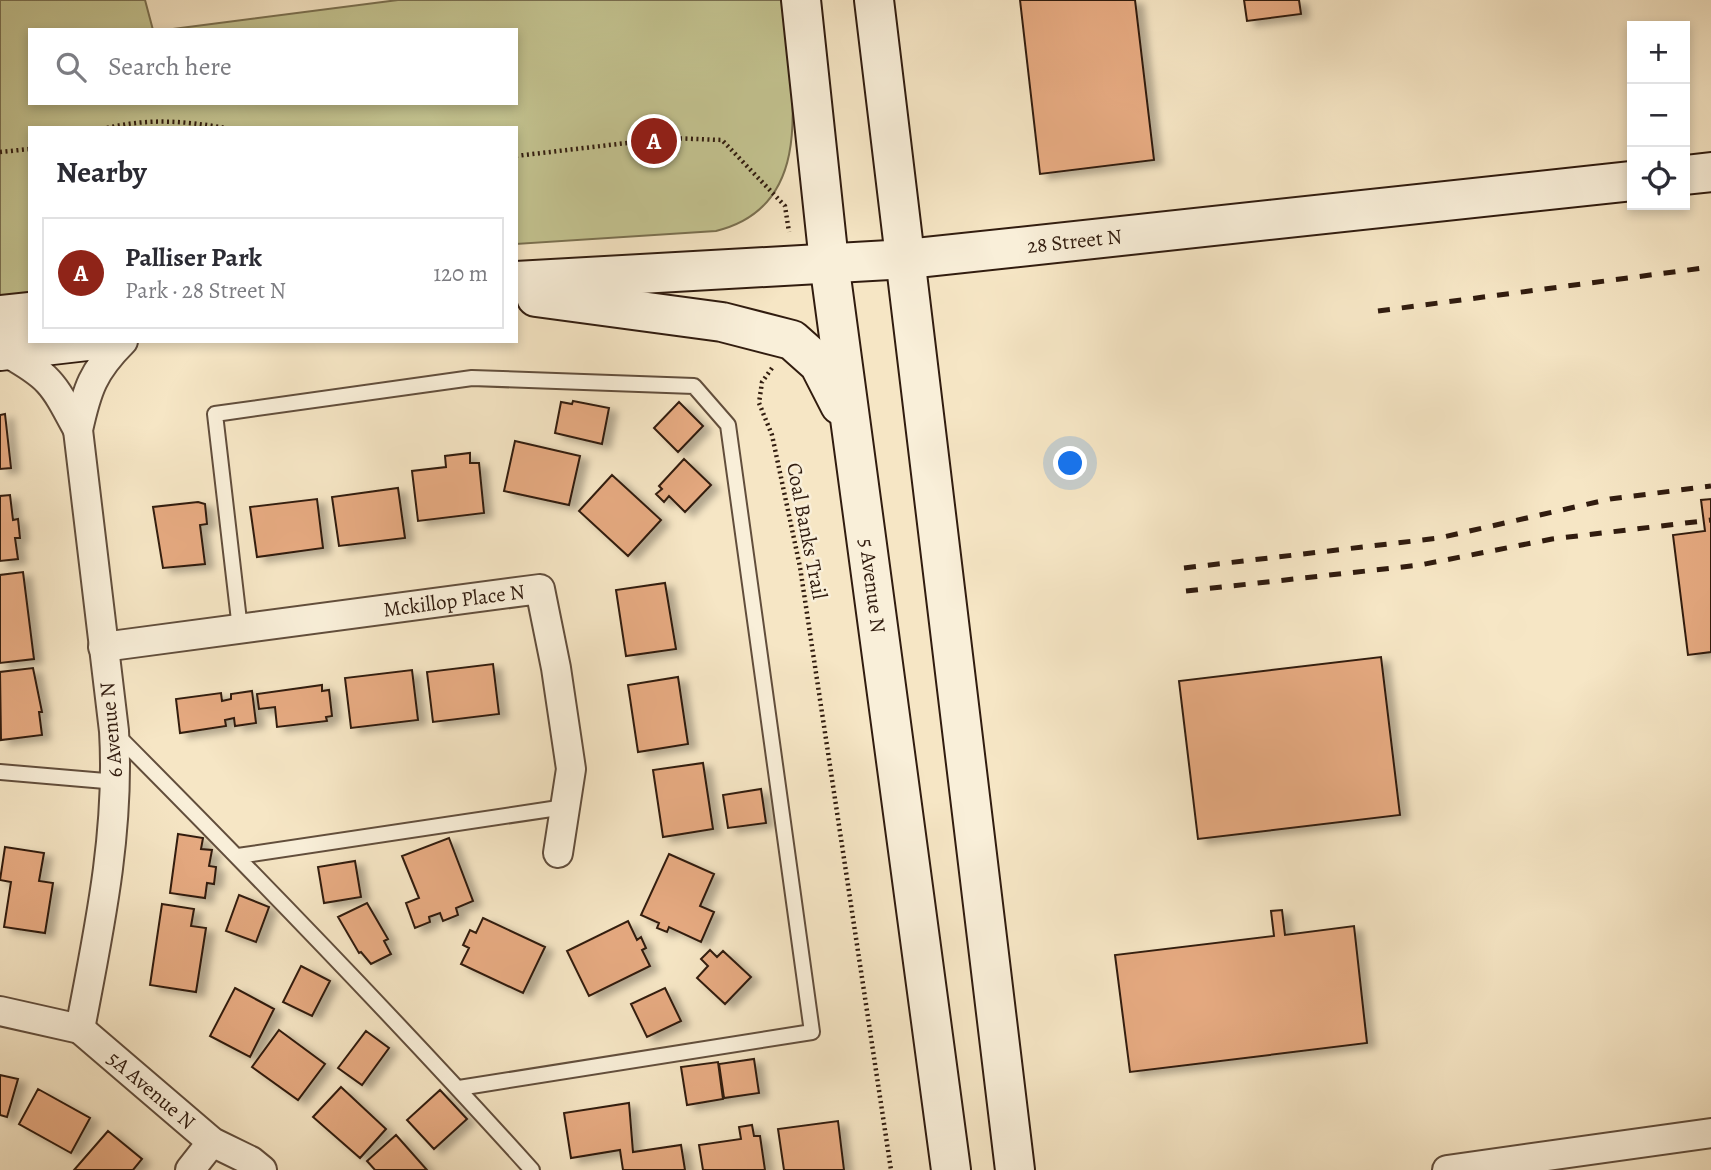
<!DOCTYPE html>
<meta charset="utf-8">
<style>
body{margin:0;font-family:Alegreya,serif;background:#f7f7f7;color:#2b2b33}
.controls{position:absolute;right:21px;top:21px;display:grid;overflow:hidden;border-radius:0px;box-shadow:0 4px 10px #0003}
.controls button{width:63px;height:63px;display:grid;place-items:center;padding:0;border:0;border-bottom:2px solid #e1e1e2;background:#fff;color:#2b2b33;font:35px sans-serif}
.you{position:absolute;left:1071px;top:464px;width:24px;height:24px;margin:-18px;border:5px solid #fff;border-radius:50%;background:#1a73e8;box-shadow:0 0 0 10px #1a73e833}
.badge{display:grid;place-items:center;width:46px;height:46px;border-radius:50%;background:#8f2418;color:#fff;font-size:23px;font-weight:700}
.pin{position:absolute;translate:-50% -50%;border:4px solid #fff;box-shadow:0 2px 7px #0006}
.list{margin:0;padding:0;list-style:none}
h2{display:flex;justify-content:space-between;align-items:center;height:91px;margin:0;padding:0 28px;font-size:30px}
h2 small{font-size:23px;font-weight:400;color:#7c7c81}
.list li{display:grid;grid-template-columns:46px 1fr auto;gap:21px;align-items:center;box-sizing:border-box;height:112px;margin:0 14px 14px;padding:0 14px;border:2px solid #e1e1e2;border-radius:0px}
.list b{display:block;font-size:26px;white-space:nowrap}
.list p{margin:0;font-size:23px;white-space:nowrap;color:#7c7c81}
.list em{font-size:23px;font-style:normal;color:#7c7c81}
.icon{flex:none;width:38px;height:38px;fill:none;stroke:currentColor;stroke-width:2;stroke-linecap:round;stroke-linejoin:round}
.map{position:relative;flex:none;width:1711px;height:1170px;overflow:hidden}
.search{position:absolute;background:#fff;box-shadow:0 4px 10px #0003;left:28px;top:28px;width:490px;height:77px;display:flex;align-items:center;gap:18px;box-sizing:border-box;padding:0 24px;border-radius:0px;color:#7c7c81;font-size:26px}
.panel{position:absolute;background:#fff;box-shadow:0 4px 10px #0003;left:28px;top:126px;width:490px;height:217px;border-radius:0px}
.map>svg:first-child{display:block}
.green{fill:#c3c390;stroke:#7a7050;stroke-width:2}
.building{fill:#e6aa81;stroke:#311c0f;stroke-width:2;filter:url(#shadow)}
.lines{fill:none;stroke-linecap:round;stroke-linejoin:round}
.lane-casing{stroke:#624e3c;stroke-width:18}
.street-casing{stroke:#624e3c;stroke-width:32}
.secondary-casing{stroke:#311c0f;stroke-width:42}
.path{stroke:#311c0f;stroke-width:4.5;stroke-dasharray:2 3.5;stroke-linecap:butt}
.lane{stroke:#f9efd9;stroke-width:14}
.street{stroke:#f9efd9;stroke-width:28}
.secondary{stroke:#f9efd9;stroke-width:38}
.rail{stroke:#311c0f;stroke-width:5;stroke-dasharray:12 12;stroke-linecap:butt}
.labels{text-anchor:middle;stroke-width:5;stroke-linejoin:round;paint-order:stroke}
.street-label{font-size:21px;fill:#311c0f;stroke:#f9efd9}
</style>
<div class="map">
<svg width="1711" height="1170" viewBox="0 0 1711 1170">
<defs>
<filter id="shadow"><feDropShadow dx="8" dy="4.5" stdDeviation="3.5" flood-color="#0004"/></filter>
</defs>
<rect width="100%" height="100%" fill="#f6e6c5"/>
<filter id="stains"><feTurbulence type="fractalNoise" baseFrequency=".00286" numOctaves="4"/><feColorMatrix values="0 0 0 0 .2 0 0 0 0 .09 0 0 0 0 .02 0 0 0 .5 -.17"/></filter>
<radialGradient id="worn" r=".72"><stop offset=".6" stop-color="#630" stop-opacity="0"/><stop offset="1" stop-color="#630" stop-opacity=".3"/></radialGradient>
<path class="green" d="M0,0H145L153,30H30V103H516V30H165L398,0H782C789,80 823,205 716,231L516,244V128H30V301L0,304Z"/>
<path class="building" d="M1020,0H1135L1154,160L1040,174Z
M1244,0H1299L1301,14L1247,21Z
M573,401L609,408L602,444L555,433L561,402L572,404Z
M679,402L703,426L678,452L654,428Z
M5,414L11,468L0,469V415Z
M515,441L580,456L569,505L504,491Z
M470,453V463H479L484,513L418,521L412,471L446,467L445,456Z
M684,459L711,485L685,512L669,496L664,502L656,494L662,489L659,486Z
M612,475L661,520L628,556L579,511Z
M398,488L405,538L339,546L332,497Z
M10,495L13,520L18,519L20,538H15L18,559L0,561V496Z
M317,499L323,548L257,557L250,507Z
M1711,499V652L1688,655L1673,535L1705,531L1701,500Z
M198,502L205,504L207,524L200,525L205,564L163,568L153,507Z
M23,572L34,659L0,663V575Z
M665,583L676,649L626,656L616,590Z
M1381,657L1400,815L1198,839L1179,681Z
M493,664L499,714L433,722L427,672Z
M33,668L42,712H39L42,735L1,740L0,672Z
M412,670L418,720L351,728L345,678Z
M678,677L688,744L638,752L628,685Z
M322,685V691L329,690L332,716L326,717L327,721L277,727L275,707L259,709L257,694Z
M252,691L256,723L235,726L234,718L225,720L226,726L180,733L176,699L221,693L222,701L231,699V694Z
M703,763L713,829L663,837L653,770Z
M761,789L766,823L728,828L723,795Z
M178,834L203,838L201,849L212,850L209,866L216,867L214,884L207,883L205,898L170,893Z
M449,838L473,901L456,908L458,915L443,921L440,913L429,917L430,922L415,928L406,903L419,898L402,856Z
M5,847L44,853L39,881L53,883L45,933L4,927L11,882L0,880Z
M669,854L714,874L700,906L714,912L701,942L669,927L667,932L657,928L659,923L641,915Z
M355,861L361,897L324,903L318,867Z
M239,895L269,907L256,942L226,931Z
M367,903L388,939L384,941L391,954L371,964L361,952L359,953L338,917Z
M162,904L194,909L191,926L206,928L196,992L150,985Z
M1282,910L1285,935L1354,926L1367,1043L1130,1072L1115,955L1274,936L1271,911Z
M483,918L545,947L523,993L461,964L469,948L463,945L470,930L476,933Z
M628,921L637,940L641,937L646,948L642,950L650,966L589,996L567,951Z
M710,950L717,957L723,951L751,977L725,1004L697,978L708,966L701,959Z
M301,966L330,981L312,1016L283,1002Z
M235,988L274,1009L250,1057L210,1036Z
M665,988L681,1021L647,1037L631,1004Z
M279,1030L325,1064L298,1100L252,1067Z
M366,1031L389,1048L362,1085L338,1068Z
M754,1059L759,1093L724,1098L719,1064Z
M718,1062L723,1099L687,1105L681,1067Z
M0,1075L18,1079L7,1117L0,1115Z
M341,1087L386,1129L360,1158L313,1117Z
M38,1089L90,1118L71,1153L19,1124Z
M440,1090L467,1119L434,1149L407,1120Z
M629,1103L633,1152L681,1145L685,1170H623L620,1150L571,1158L564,1113Z
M838,1121L844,1170H784L778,1129Z
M752,1125L754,1136H760L765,1170H703L699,1145L741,1139L739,1127Z
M108,1131L142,1159L133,1170H74Z
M396,1135L427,1170H375L367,1161Z"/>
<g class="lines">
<defs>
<path id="lane" d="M240,629L215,414L472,378L694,386L728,425L812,1032L459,1088
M115,733C257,876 397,1020 532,1170
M0,772L117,782
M238,856L565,807"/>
<g id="street">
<path d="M4,351C51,377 53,383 78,430"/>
<path id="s1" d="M103,647L540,589L556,668L571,769L558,853"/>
<path d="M0,1011L80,1029"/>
<path d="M80,1029C99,930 120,832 114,731L78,430C87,389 93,371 123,341"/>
<path id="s2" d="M80,1029L212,1142L251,1161L262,1170"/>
<path d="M190,1170L212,1142"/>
<path d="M1447,1170L1711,1133"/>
</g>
<g id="secondary">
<path id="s3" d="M801,0L829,262L951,1170"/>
<path d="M874,0L1015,1170"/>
<path d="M1685,175L1711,172"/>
<path id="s4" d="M516,281L907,259L1632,181"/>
<path d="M536,297L722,322L792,340L819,364L840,405"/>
<path d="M0,315L30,312"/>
<path d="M0,351L87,341"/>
</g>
</defs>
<use href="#lane" class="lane-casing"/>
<use href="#street" class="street-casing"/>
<use href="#secondary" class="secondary-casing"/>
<path class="path" d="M107,128C149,118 184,121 226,128
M0,152L30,149
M516,156L669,138L722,140L785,206L789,232
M772,368L762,382L759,403L772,435L800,567L891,1170"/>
<use href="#lane" class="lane"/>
<use href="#street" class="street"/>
<use href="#secondary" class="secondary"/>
<path class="rail" d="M1378,311L1711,267
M1184,568L1439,538L1610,499L1711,486
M1186,591L1420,565L1552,539L1711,520"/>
</g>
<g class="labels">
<g class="street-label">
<text dy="7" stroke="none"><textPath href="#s4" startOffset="560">28 Street N</textPath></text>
<text transform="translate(807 531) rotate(79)" y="7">Coal Banks Trail</text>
<text dy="7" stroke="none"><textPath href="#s3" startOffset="590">5 Avenue N</textPath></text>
<text dy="7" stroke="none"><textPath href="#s1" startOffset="354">Mckillop Place N</textPath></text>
<text transform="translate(111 730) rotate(-95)" y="7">6 Avenue N</text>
<text dy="7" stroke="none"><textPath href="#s2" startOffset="94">5A Avenue N</textPath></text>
</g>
</g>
<rect width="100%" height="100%" filter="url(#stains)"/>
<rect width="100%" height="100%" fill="url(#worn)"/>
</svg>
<div class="controls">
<button>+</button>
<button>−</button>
<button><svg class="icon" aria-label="locate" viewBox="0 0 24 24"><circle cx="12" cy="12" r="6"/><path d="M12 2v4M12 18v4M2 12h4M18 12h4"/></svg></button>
</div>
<div class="you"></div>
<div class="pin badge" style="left:654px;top:141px">A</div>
<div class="search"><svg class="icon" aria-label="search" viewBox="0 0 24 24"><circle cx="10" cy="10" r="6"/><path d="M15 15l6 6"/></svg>Search here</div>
<section class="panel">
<h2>Nearby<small></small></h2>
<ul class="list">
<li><span class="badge">A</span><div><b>Palliser Park</b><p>Park · 28 Street N</p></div><em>120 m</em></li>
</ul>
</section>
</div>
